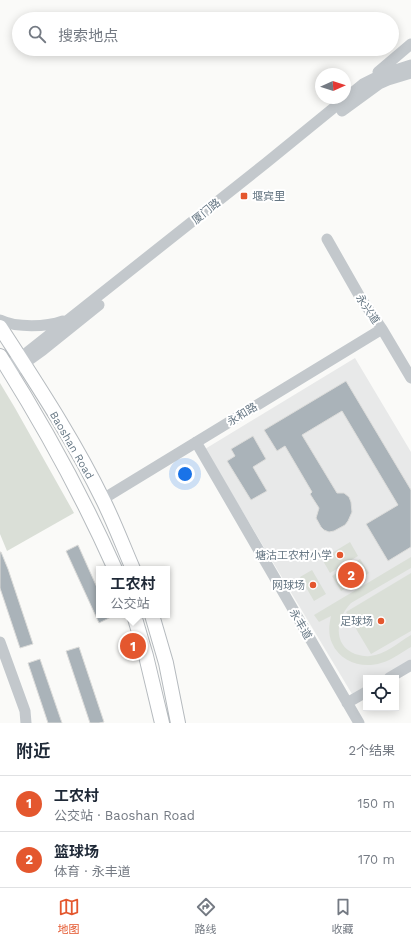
<!DOCTYPE html>
<html lang="zh">
<meta charset="utf-8">
<style>
body{margin:0;font-family:"Work Sans","Noto Sans SC",sans-serif;background:#f2f2f3;color:#1f2937}
.controls{position:absolute;right:12px;bottom:12px;display:grid;overflow:hidden;border-radius:0px;box-shadow:0 2px 10px #0003}
.controls button{width:36px;height:36px;display:grid;place-items:center;padding:0;border:0;border-bottom:1px solid #e0e1e3;background:#fff;color:#1f2937;font:20px sans-serif}
.compass{position:absolute;left:315px;top:68px;width:36px;height:36px;border-radius:50%;background:#fff;box-shadow:0 2px 10px #0003;rotate:87deg}
.you{position:absolute;left:185px;top:474px;width:14px;height:14px;margin:-10px;border:3px solid #fff;border-radius:50%;background:#1a73e8;box-shadow:0 0 0 6px #1a73e833}
.badge{display:grid;place-items:center;width:26px;height:26px;border-radius:50%;background:#e4572e;color:#fff;font-size:13px;font-weight:700}
.pin{position:absolute;translate:-50% -50%;border:2px solid #fff;box-shadow:0 1px 4px #0006}
.popup{position:absolute;left:96px;top:566px;width:74px;height:52px;box-sizing:border-box;display:grid;place-content:center;border-radius:0px;background:#fff;filter:drop-shadow(0 1px 3px #0005);font-size:13px;white-space:nowrap;color:#747a83}
.popup b{font-size:15px;color:#1f2937}
.popup::after{content:'';position:absolute;left:50%;top:100%;margin-left:-8px;border:8px solid transparent;border-top-color:#fff}
.list{margin:0;padding:0;list-style:none}
h2{display:flex;justify-content:space-between;align-items:center;height:52px;margin:0;padding:0 16px;font-size:17px}
h2 small{font-size:13px;font-weight:400;color:#747a83}
.list li{display:grid;grid-template-columns:26px 1fr auto;gap:12px;align-items:center;box-sizing:border-box;height:56px;padding:0 16px;border-top:1px solid #e0e1e3}
.list b{display:block;font-size:15px;white-space:nowrap}
.list p{margin:0;font-size:13px;white-space:nowrap;color:#747a83}
.list em{font-size:13px;font-style:normal;color:#747a83}
.icon{flex:none;width:22px;height:22px;fill:none;stroke:currentColor;stroke-width:2;stroke-linecap:round;stroke-linejoin:round}
.map{position:relative;flex:none;width:411px;height:723px;overflow:hidden}
.search{position:absolute;background:#fff;box-shadow:0 2px 10px #0003;left:12px;right:12px;top:12px;height:44px;display:flex;align-items:center;gap:10px;box-sizing:border-box;padding:0 14px;border-radius:22px;color:#747a83;font-size:15px}
.sheet{height:164px;background:#fff}
nav{display:flex;justify-content:space-around;align-items:center;box-sizing:border-box;height:56px;border-top:1px solid #e0e1e3;background:#fff;font-size:11px;color:#747a83}
nav a{display:grid;justify-items:center;gap:2px}
nav .on{color:#e4572e}
.map>svg:first-child{display:block}
.built{fill:#e8e9e9}
.green{fill:#dadfd7}
.building{fill:#aab3b9;stroke:#dcdcda}
.lines{fill:none;stroke-linecap:round;stroke-linejoin:round}
.major-casing{stroke:#b5babe;stroke-width:16}
.minor{stroke:#c3c8cc;stroke-width:11}
.major{stroke:#fff;stroke-width:14}
.poi-dot{fill:#e4572e;stroke:#fff;stroke-width:1.5}
.labels{text-anchor:middle;stroke-width:4;stroke-linejoin:round;paint-order:stroke}
.poi-label{font-size:11px;fill:#657683;stroke:#fff;text-anchor:end}
.street-label{font-size:11px;fill:#657683;stroke:#fff}
</style>
<div class="map">
<svg width="411" height="723" viewBox="0 0 411 723">
<rect width="100%" height="100%" fill="#fafaf8"/>
<path class="built" d="M355,358L411,452V659L379,678H366V686L352,694L205,449Z"/>
<path class="green" d="M0,383L15,408L74,513L7,551L0,534Z
M350,542L358,556L330,573L322,559Z
M411,557V568L351,603C336,618 332,645 355,654C360,655 365,657 370,656C385,655 399,642 411,635V647C402,652 392,660 381,663C363,669 340,662 332,643C328,634 329,625 331,616L319,622L314,615Z
M360,559L369,573L341,591L332,576Z
M312,570L326,594L314,601L300,577Z
M411,573V631L371,654L346,612Z"/>
<path class="building" d="M346,381L411,490V547L388,561L366,524L398,505L342,411L302,435L337,493H344L349,497L351,502L352,512L348,521L345,525L334,531L329,532L324,530L321,527L316,518L319,508L310,494L312,492L285,446L277,451L264,430Z
M253,436L266,459L253,467L267,491L251,500L227,461L235,456L231,449Z
M78,545L99,592V615H115L99,623L66,551Z
M0,552H1L8,569L33,644L20,648L0,588Z
M79,647L104,722L99,723H90L66,651Z
M40,659L62,723H48L28,663Z"/>
<g class="lines">
<defs>
<path id="major" d="M0,327C36,383 74,440 103,500C114,522 123,546 133,569
M0,356C43,424 82,495 115,569
M134,615L146,656L162,723
M152,615L166,663L178,723"/>
</defs>
<use href="#major" class="major-casing"/>
<path class="minor" d="M378,72L411,44
M342,111L379,84L388,80L411,73
M327,239L360,297L382,329L411,378
M0,320C16,328 47,327 63,321
M7,366L20,358L266,163L363,84L383,74L411,65
M18,368L43,350L99,305
M196,442L359,723
M103,499L382,329
M0,642L25,711L26,723
M389,678L411,665
M347,703L366,692"/>
<use href="#major" class="major"/>
</g>
<g class="poi-dot">
<rect x="240" y="192" width="8" height="8" rx="2"/>
<circle cx="340" cy="555" r="4"/>
<circle cx="313" cy="585" r="4"/>
<circle cx="381" cy="621" r="4"/>
</g>
<g class="labels">
<g class="poi-label">
<text x="252" y="200" text-anchor="start">堰宾里</text>
<text x="332" y="559">塘沽工农村小学</text>
<text x="305" y="589">网球场</text>
<text x="373" y="625">足球场</text>
</g>
<g class="street-label">
<text transform="translate(206 211) rotate(-39)" y="4">厦门路</text>
<text transform="translate(368 309) rotate(56)" y="4">永兴道</text>
<text transform="translate(242 414) rotate(-31)" y="4">永和路</text>
<text transform="translate(72 445) rotate(60)" y="4">Baoshan Road</text>
<text transform="translate(301 624) rotate(60)" y="4">永丰道</text>
</g>
</g>
</svg>
<div class="controls">
<button><svg class="icon" aria-label="locate" viewBox="0 0 24 24"><circle cx="12" cy="12" r="6"/><path d="M12 2v4M12 18v4M2 12h4M18 12h4"/></svg></button>
</div>
<svg class="compass" viewBox="-18 -18 36 36"><path d="M0-13l5 13h-10z" fill="#e53935"/><path d="M0 13l5-13h-10z" fill="#747a83"/></svg>
<div class="you"></div>
<div class="pin badge" style="left:133px;top:646px">1</div>
<div class="popup"><b>工农村</b>公交站</div>
<div class="pin badge" style="left:351px;top:575px">2</div>
<div class="search"><svg class="icon" aria-label="search" viewBox="0 0 24 24"><circle cx="10" cy="10" r="6"/><path d="M15 15l6 6"/></svg>搜索地点</div>
</div>
<section class="sheet">
<h2>附近<small>2个结果</small></h2>
<ul class="list">
<li><span class="badge">1</span><div><b>工农村</b><p>公交站 · Baoshan Road</p></div><em>150 m</em></li>
<li><span class="badge">2</span><div><b>篮球场</b><p>体育 · 永丰道</p></div><em>170 m</em></li>
</ul>
</section>
<nav>
<a class="on"><svg class="icon" aria-label="map" viewBox="0 0 24 24"><path d="M3 6l6-2 6 2 6-2v14l-6 2-6-2-6 2zM9 4v14M15 6v14"/></svg>地图</a>
<a><svg class="icon" aria-label="directions" viewBox="0 0 24 24"><path d="M12 3l9 9-9 9-9-9zM9 14v-3h6M13 9l2 2-2 2"/></svg>路线</a>
<a><svg class="icon" aria-label="saved" viewBox="0 0 24 24"><path d="M7 4h10v16l-5-4-5 4z"/></svg>收藏</a>
</nav>
